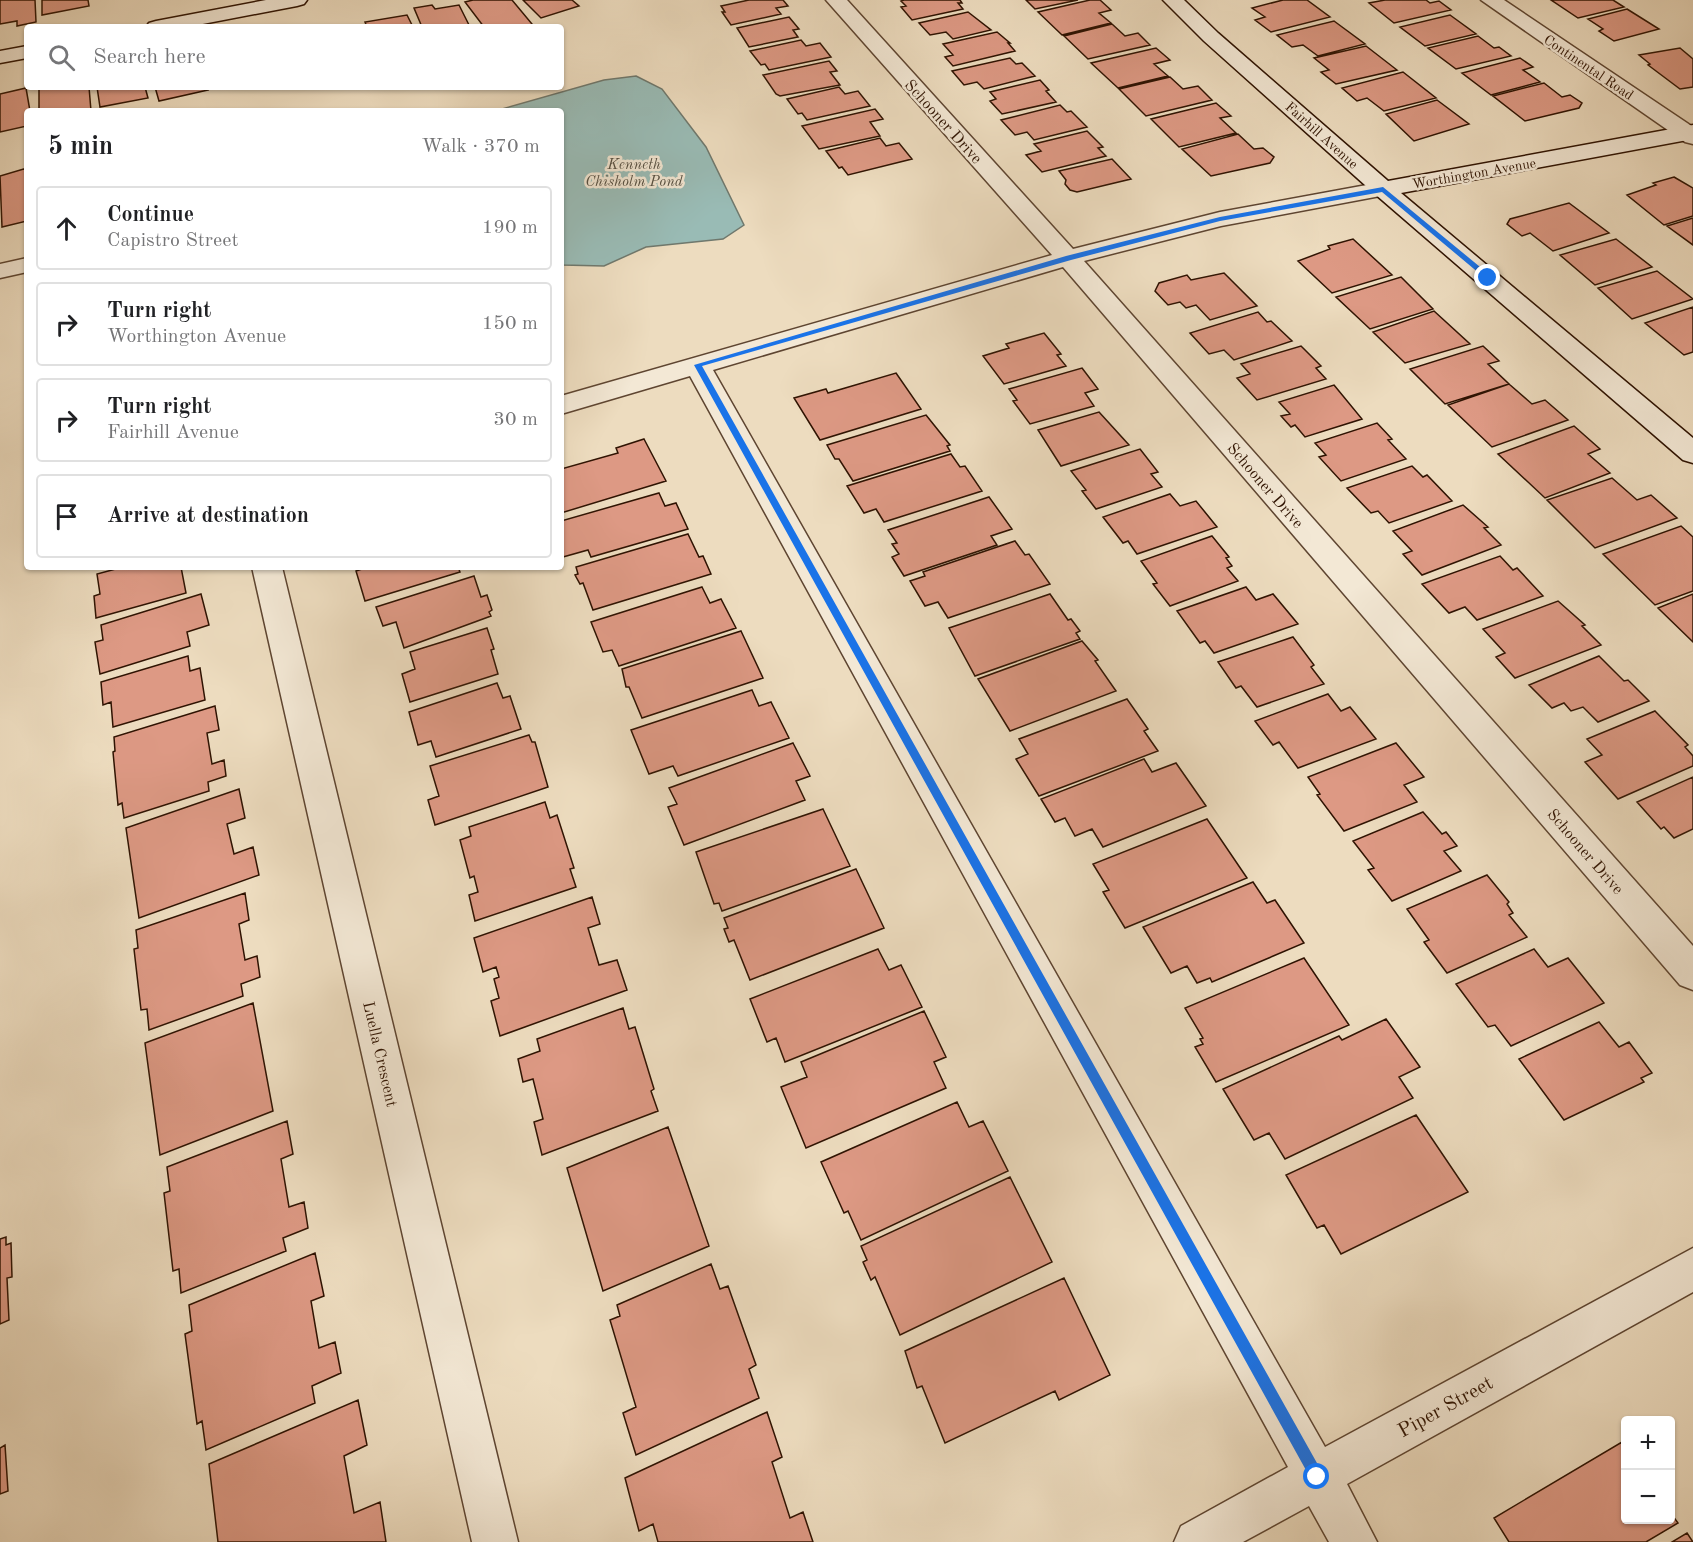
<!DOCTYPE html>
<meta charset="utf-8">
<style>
body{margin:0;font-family:"Old Standard TT",serif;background:#f6f6f6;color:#202124}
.controls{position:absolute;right:18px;bottom:18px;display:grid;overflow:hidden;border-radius:6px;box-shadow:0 2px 4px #0004}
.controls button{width:54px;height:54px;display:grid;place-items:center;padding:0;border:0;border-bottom:2px solid #e0e0e0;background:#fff;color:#202124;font:30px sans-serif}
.stop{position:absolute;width:18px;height:18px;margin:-14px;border:4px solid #1a73e8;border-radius:50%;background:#fff}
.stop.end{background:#1a73e8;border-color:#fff;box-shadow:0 2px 6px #0008}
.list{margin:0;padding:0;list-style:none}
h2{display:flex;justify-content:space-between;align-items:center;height:78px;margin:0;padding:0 24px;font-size:26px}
h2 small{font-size:20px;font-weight:400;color:#757577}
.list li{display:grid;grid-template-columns:39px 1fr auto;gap:18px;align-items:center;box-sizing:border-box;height:84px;margin:0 12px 12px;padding:0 12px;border:2px solid #e0e0e0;border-radius:6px}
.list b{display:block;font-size:22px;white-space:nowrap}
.list p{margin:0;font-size:20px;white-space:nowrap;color:#757577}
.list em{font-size:20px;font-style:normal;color:#757577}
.icon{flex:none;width:33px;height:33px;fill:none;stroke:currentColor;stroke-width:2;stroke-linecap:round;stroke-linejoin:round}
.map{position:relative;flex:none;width:1693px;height:1542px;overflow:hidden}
.search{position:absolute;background:#fff;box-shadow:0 2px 4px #0004;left:24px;top:24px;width:540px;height:66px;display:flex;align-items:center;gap:15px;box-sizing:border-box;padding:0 21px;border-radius:6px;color:#757577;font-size:22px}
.panel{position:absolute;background:#fff;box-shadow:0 2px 4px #0004;left:24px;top:108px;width:540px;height:462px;border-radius:6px}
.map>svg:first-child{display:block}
.water{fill:#99bbb5;stroke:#6f786d;stroke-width:1.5}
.building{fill:#dd9984;stroke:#2f1302;stroke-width:1.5}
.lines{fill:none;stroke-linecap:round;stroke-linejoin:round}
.street-casing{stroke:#5e4531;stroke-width:3}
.secondary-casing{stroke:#2f1302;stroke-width:3}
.street{fill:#f3e8d5;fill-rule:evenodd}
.secondary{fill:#f3e8d5;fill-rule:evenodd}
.route{fill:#1a73e8}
.labels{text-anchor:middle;stroke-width:5;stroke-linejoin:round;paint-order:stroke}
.far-street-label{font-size:14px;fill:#2f1302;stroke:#f3e8d5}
.far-water-label{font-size:15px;font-style:italic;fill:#544e41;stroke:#f3e8d5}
.street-label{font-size:16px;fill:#2f1302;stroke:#f3e8d5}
.near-street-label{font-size:20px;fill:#2f1302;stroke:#f3e8d5}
</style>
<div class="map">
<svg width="1693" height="1542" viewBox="0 0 1693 1542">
<rect width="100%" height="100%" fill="#eddcbf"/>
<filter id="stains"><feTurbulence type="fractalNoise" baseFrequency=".00333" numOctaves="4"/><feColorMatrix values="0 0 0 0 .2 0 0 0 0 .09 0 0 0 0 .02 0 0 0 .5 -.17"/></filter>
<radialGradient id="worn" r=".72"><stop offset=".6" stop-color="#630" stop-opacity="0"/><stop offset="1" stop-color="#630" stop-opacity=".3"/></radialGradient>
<path class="water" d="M636,76L662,89L706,147L744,225L723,239L646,247L604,266L563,265L561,111H495L604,80Z"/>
<path class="building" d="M0,0H35L36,22L17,26V21L0,24Z
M42,0H88L89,6L42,15Z
M473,0H512L532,24L519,27H484L465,2Z
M523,0H572L579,6L541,18Z
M749,0H783L788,6L776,8L781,14L731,25L722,12H725L721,6Z
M960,0L962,3H958L963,9L912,20L901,7L906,6L901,1L904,0Z
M1026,0H1078L1035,9Z
M1090,0H1100L1111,10L1099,13L1111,23L1062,35L1038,12Z
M1283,0H1307L1330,17L1271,32L1255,20L1265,17L1252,8Z
M1385,0H1426L1430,3L1439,1L1451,10L1394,23L1369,3Z
M1551,0H1613L1624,7L1578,18Z
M432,5L435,9L459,5L470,27H422L414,8Z
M1627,9L1659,29L1614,41L1599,31L1603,29L1588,19Z
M968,12L991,30L953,39L946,32L930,35L919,23Z
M407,15L413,27H367L365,22Z
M1450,15L1476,34L1425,46L1400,27Z
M789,17L799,29L793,30L798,37L749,47L737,28Z
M1334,21L1365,44L1318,56L1303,45L1292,47L1277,35Z
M1112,24L1125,36L1138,33L1150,45L1088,59L1064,36Z
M997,32L1010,43H1008L1015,51L953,66L945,57L953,55L943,44Z
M1478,36L1494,48L1499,47L1511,56L1456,69L1428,48Z
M801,40L806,46L820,43L831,57L769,70L765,64L761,65L750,51Z
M1366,46L1397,70L1336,84L1321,72L1329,70L1314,58Z
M1156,48L1170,60L1154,64L1168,76L1118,88L1091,63Z
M1680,48L1693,59V87L1680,89L1648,65L1650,64L1639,55Z
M1010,58L1016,64L1022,63L1035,76L984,89L977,82L964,85L952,71Z
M1520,58L1533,67L1523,70L1540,82L1491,95L1462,73Z
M829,61L837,71L830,72L840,85L780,96L776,94L763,75Z
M1403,72L1436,98L1384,111L1367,98L1357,101L1342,88Z
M1170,77L1183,89L1198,86L1212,100L1146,116L1119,89Z
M1040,80L1049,90L1046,91L1056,102L1002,114L990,101L996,99L990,92Z
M1544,83L1562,97L1570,95L1582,103L1579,108L1525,121L1493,96Z
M39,87H89L91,111H39Z
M97,87H145L148,98L100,107Z
M155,87H206L208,90L159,101Z
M839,87L845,94L858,91L870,106L807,120L802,113L798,114L787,99Z
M26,88L30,111H27V126L0,132V94Z
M1437,100L1469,124L1414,141L1386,114Z
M1216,103L1231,116L1220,118L1236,133L1179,147L1151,119Z
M1060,105L1067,112L1071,111L1087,127L1034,140L1027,132L1015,135L1001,120Z
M875,109L883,119L870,122L880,136L819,149L802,126Z
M1087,131L1103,147L1098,148L1106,156L1042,172L1026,155L1041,151L1034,144Z
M1238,134L1254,149L1263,148L1274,157L1270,163L1211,176L1182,149Z
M880,138L886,146L899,143L912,159L848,175L842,167L839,168L826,151Z
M1112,159L1131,179L1077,192L1070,190L1065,184L1066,180L1059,171Z
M27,168V221L2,227L0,176Z
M1674,177L1693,188V216L1664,225L1627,195L1656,185L1653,183Z
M1569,203L1609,233L1553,251L1530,233L1522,236L1507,224L1510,219Z
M1693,218V245L1667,226Z
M1353,239L1392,275L1332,293L1298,261L1330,249L1328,246Z
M1616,239L1652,267L1595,285L1560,255Z
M1657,271L1693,299L1632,319L1598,288Z
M1224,273L1257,306L1210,320L1196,305L1186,308L1180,302L1168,305L1155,291L1159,283L1187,275L1191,280Z
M1401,277L1433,309L1370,329L1336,297Z
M1693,307V352L1684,355L1645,323Z
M1434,311L1470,344L1405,363L1373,332Z
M1258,312L1267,322L1271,321L1292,341L1234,360L1224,350L1209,354L1190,333Z
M1044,333L1061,354L1057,355L1066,366L1004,384L983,356L1009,348L1006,344Z
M1301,346L1321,366L1316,368L1326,379L1257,400L1237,378L1250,374L1241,364Z
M1483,346L1499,361L1488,364L1509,384L1445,404L1410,369Z
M1082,368L1098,389L1085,393L1094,406L1030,424L1013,401L1017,400L1009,389Z
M896,373L921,409L820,440L794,398L826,389L828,393Z
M1509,384L1532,404L1545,400L1568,420L1492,447L1448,405Z
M1334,385L1362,419L1305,437L1295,425L1291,427L1281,416L1290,414L1279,402Z
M1099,412L1129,445L1061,466L1038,430Z
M926,415L950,445L947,446L950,451L853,481L839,459H835L827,445Z
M1377,423L1392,439L1388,440L1406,459L1341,481L1319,457L1326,455L1315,443Z
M1574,426L1600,449L1588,454L1610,473L1545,498L1498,454Z
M644,439L666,481L561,513V469L618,453L616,448Z
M1140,449L1158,472L1151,474L1162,487L1096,509L1082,491L1086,490L1071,471Z
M951,454L960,467L965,466L982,491L884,522L876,509L864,513L847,486Z
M1412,466L1423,477L1427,475L1452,501L1389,523L1378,511L1371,513L1347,488Z
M1612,478L1637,500L1651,495L1677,518L1595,548L1547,500Z
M659,493L665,506L676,503L688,529L591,557L588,550L563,557L561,521Z
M1170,494L1180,506L1196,501L1217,527L1137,554L1128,541L1123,543L1103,517Z
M989,497L1012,529L991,536L997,545L904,576L892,557L899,554L892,544L897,543L888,530Z
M1463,505L1488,527L1484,528L1501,545L1422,575L1403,554L1412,551L1393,531Z
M1681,526L1693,537V591L1655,605L1603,554Z
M688,534L699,557L703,556L711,574L593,610L583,583L580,584L575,575L578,574L576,567Z
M1212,536L1229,557L1226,558L1232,566L1227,568L1238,581L1170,606L1153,584L1157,583L1141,561Z
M1015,541L1025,555L1029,554L1050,584L948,618L938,602L925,606L910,581L925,576L923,572Z
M1500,556L1513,570L1517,568L1543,596L1477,620L1465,607L1449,613L1422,584Z
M123,567H181L186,593L96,618L94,596L100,594L97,574Z
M368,567H458L460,572L365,601L356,571Z
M474,576L481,597L487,595L492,610L489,612L491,616L404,648L396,622L383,626L376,607Z
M702,587L710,603L721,599L736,628L619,666L612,650L603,652L591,622Z
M1246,587L1256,600L1273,594L1298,624L1214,653L1205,641L1200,643L1177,611Z
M201,594L209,625L187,632L190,646L100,674L95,642L103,640L101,625Z
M1050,594L1068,620L1071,619L1080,631L1076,633L1080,639L975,676L949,628Z
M1693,594V642L1658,608Z
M1558,601L1585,625L1582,626L1601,645L1515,678L1496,657L1505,653L1483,629Z
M487,628L494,649L491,650L498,674L410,702L402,674L415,669L410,652Z
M741,631L763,678L642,718L629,687H626L622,669Z
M1293,637L1314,665L1311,667L1324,684L1257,707L1241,686L1236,688L1218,662Z
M1082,641L1098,660L1095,661L1116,691L1010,731L978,679Z
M188,656L190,671L200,668L205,700L113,727L111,702L103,705L101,682Z
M1599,656L1624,681L1628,680L1649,701L1598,722L1583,707L1571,711L1564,703L1552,708L1529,685Z
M497,683L503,698L510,696L521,729L436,757L431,741L418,745L409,712Z
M752,690L759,706L771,702L789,738L678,776L673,766L649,774L631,730Z
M1328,694L1341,711L1350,707L1376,739L1298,768L1279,742L1273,745L1255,721Z
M1127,699L1148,729L1144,731L1158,751L1039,796L1016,759L1028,754L1019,739Z
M215,706L219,730L207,733L212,764L224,760L226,776L208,782L209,791L124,818L122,803L118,805L113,752L115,751L114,737Z
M1655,711L1688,745L1685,747L1693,756V766L1618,799L1585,762L1602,755L1587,739Z
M529,735L532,742H535L548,787L435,825L428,800L439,796L430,766Z
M793,743L810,776L796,781L805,800L684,845L668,807L677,804L669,788Z
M1396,743L1424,777L1404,785L1417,802L1344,831L1317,795L1320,794L1308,777Z
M1144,759L1152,772L1176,763L1206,806L1103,847L1092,829L1075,836L1065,818L1055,822L1041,799Z
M1693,777V829L1674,838L1664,827L1661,829L1637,802Z
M239,789L245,818L227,824L234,854L253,847L259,875L139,918L126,828Z
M545,802L550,818L557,815L574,868L570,869L576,887L475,921L469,895L478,892L474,876L470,878L460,840L471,836L469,827Z
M823,809L850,866L722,911L719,903L714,904L696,852Z
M1423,812L1442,834L1446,832L1457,846L1444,851L1461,871L1392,901L1368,870L1374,868L1353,841Z
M1207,819L1247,878L1125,928L1103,892L1109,890L1093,864Z
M856,869L884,928L750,980L734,940L729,942L724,929L728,928L724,918Z
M1487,875L1509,902L1507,904L1513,913L1509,915L1527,937L1447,973L1424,942L1429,940L1407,909Z
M1253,882L1267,903L1275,900L1304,943L1212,982L1210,978L1197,983L1187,966L1171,973L1143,927Z
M245,893L249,920L239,924L245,960L257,956L260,977L241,984L243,996L149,1030L147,1009L141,1010L134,949L138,948L136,930Z
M592,897L600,924L588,928L599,965L617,960L627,990L500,1036L491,1001L499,998L494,979L499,977L496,967L483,972L474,938Z
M878,949L889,970L901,965L922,1007L785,1062L776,1038L767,1042L750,999Z
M1534,949L1548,967L1568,958L1604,1003L1511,1046L1495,1025L1488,1027L1456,984Z
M1304,958L1349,1025L1216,1082L1195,1047L1203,1044L1200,1039L1203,1038L1185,1008Z
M253,1003L273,1111L160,1155L145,1043Z
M623,1008L629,1029L635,1027L654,1089L651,1091L658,1111L542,1155L534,1122L543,1119L533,1079L523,1082L518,1059L540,1051L537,1039Z
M924,1011L946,1057L934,1062L946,1088L806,1148L781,1087L807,1077L801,1062Z
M1386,1019L1420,1067L1399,1077L1413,1098L1285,1159L1269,1133L1254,1140L1223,1089L1339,1036L1342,1040Z
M1599,1022L1619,1047L1629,1042L1652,1073L1641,1078L1644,1082L1564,1120L1519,1059Z
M957,1102L969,1127L983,1121L1008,1171L861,1240L848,1211L844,1213L821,1162Z
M1416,1115L1468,1192L1341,1254L1324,1225L1317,1228L1286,1175Z
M287,1121L293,1154L281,1159L289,1207L304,1202L308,1228L283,1238L286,1251L181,1293L179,1269L173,1271L164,1193L170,1191L167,1167Z
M668,1127L709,1246L603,1291L567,1168Z
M1010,1177L1052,1262L900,1335L875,1277L871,1280L863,1262L867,1260L861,1246Z
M6,1237V1245L11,1243L12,1277L7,1278L9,1320L0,1324V1239Z
M315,1253L324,1296L311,1301L319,1348L335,1342L341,1373L312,1386L315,1403L206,1450L202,1421L197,1424L185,1334L192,1331L189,1305Z
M711,1264L720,1289L728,1286L756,1365L749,1369L759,1398L636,1455L623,1413L636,1407L610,1320L620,1316L617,1305Z
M1064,1278L1110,1375L1059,1400L1055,1391L945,1443L922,1386L917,1388L905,1351Z
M358,1400L367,1445L344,1456L354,1513L380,1502L386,1542H218L209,1464Z
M767,1412L782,1457L772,1462L790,1518L803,1512L813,1542H658L653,1524L639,1531L625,1478Z
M1622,1442L1626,1447V1520H1670V1512L1678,1523L1646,1542H1509L1494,1518Z
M5,1445L8,1491L0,1494V1448Z
M1687,1533L1693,1542H1672Z"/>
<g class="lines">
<defs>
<path id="street" d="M826,0H847L1073,249L1220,212L1383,182L1391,184L1394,189L1391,194L1221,226L1084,261L1693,946V990L1680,985L1063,267L713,370L1325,1447L1693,1248V1292L1347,1484L1377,1542H1329L1309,1506L1243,1542H1174L1181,1526L1288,1467L690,376L561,414V396L1052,255Z
M1481,0H1504L1693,127V144L1685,142Z
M27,258V272L0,278V264Z
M252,567H282L518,1542H472Z"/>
<path id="secondary" d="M266,0H307L304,4L297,6L187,27H146L149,23L156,21Z
M1163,0H1184L1218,33L1388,181L1693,125V139L1401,193L1693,438V463L1683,460L1375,194L1204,41Z
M27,46V58L0,63V51Z"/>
</defs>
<use href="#street" class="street-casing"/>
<use href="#secondary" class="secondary-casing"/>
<use href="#street" class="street"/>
<use href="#secondary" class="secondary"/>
</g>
<path class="route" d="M1383,187L1491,276V279H1486L1382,192L1220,221L1071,260L702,366L1322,1472L1324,1477L1322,1481L1317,1483L1312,1481L694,365L1066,256L1220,217Z"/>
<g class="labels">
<g class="far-street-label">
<text transform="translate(1589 67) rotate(34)" y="5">Continental Road</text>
<text transform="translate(1322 135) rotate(42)" y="5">Fairhill Avenue</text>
<text transform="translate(1474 173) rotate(-10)" y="5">Worthington Avenue</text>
</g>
<g class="far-water-label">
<text x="634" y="169">Kenneth<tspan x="634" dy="17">Chisholm Pond</tspan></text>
</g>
<g class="street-label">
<text transform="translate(944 121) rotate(48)" y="6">Schooner Drive</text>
<text transform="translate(1266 485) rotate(49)" y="6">Schooner Drive</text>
<text transform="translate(1586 851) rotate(49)" y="6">Schooner Drive</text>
<text transform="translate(381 1054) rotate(77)" y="6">Luella Crescent</text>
</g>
<g class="near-street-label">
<text transform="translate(1445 1406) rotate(-29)" y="7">Piper Street</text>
</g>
</g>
<rect width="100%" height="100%" filter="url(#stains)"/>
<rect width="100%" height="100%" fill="url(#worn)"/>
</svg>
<div class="controls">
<button>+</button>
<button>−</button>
</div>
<div class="stop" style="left:1317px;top:1477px"></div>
<div class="stop end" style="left:1488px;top:278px"></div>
<div class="search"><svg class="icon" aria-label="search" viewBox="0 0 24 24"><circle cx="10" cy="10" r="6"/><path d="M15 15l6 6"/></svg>Search here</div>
<section class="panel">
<h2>5 min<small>Walk · 370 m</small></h2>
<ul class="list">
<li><svg class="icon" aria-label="ahead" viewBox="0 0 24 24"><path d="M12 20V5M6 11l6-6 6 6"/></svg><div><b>Continue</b><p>Capistro Street</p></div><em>190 m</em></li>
<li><svg class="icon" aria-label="right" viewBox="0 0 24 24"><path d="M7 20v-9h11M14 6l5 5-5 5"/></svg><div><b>Turn right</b><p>Worthington Avenue</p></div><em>150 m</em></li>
<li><svg class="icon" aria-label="right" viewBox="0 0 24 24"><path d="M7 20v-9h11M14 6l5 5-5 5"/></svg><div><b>Turn right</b><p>Fairhill Avenue</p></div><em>30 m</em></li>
<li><svg class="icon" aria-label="arrive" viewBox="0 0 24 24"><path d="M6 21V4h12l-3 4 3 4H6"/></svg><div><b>Arrive at destination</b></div></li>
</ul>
</section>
</div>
